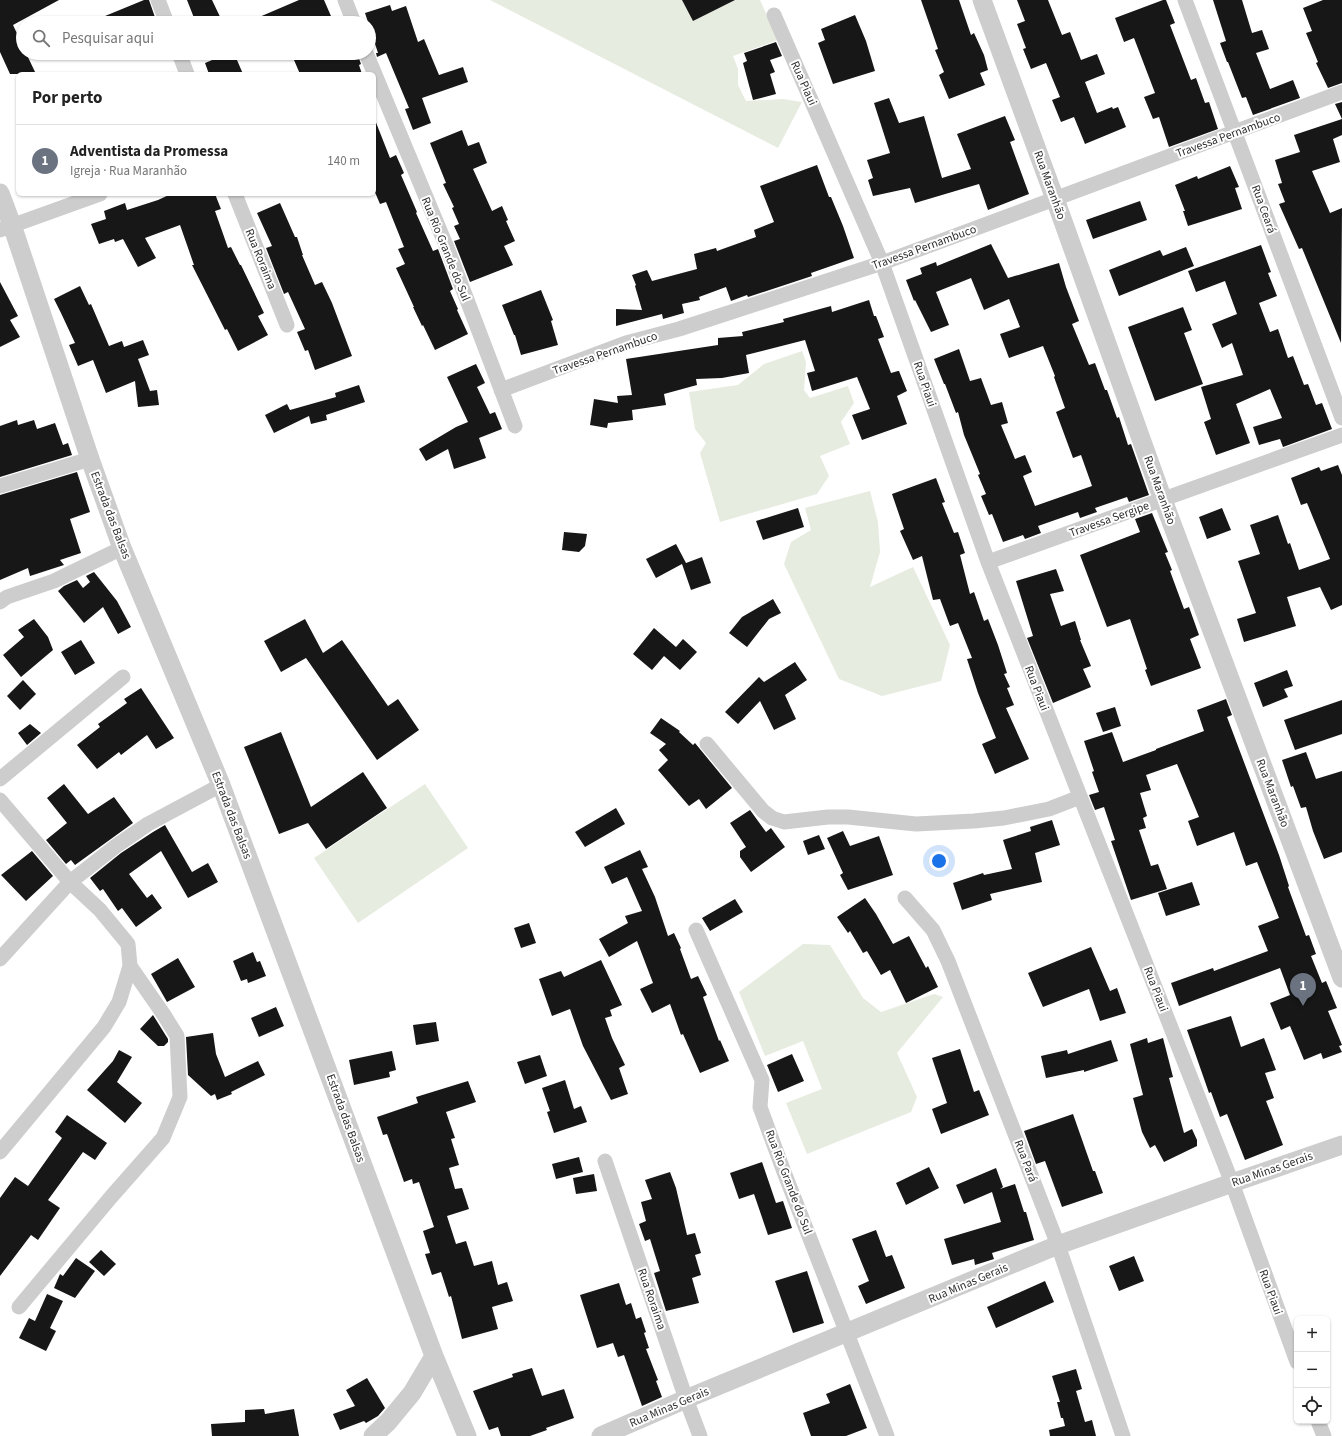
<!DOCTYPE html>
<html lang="pt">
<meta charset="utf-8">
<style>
body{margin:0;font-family:"Source Sans 3",sans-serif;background:#f2f2f2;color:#222}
.controls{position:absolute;right:12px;bottom:12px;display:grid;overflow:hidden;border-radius:6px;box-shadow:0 1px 3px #0004}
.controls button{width:36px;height:36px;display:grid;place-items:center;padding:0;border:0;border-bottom:1px solid #e0e0e0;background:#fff;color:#222;font:20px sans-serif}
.you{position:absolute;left:939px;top:861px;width:14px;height:14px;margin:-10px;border:3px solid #fff;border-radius:50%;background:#1a73e8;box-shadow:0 0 0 6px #1a73e833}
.badge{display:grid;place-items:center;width:26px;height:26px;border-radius:50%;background:#0b8043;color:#fff;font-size:13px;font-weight:700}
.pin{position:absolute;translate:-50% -33px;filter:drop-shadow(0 1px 2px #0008)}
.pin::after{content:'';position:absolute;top:21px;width:14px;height:12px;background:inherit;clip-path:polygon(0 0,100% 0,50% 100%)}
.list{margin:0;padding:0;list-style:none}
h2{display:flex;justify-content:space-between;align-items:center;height:52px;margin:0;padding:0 16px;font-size:17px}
h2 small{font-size:13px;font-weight:400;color:#767676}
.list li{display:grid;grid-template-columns:26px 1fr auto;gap:12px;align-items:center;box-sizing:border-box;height:72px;padding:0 16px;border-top:1px solid #e0e0e0}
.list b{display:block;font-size:15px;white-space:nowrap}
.list p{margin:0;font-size:13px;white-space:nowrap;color:#767676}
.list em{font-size:13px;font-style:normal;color:#767676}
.icon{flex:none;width:22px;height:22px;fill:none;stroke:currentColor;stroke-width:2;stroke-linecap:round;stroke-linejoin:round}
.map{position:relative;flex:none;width:1342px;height:1436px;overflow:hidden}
.search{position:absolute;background:#fff;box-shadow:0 1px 3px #0004;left:16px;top:16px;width:360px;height:44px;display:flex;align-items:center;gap:10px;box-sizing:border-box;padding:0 14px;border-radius:22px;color:#767676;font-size:15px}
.panel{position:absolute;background:#fff;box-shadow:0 1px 3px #0004;left:16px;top:72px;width:360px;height:124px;border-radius:6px}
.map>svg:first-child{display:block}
.green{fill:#e6ecdf}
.building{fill:#171717}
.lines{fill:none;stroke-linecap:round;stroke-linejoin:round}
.minor{stroke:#cdcdcd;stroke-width:15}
.tertiary{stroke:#cdcdcd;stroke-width:19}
.labels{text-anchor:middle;stroke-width:4;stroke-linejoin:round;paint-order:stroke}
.street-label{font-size:12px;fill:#303030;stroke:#fff}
</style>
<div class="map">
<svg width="1342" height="1436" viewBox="0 0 1342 1436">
<rect width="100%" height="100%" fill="#fff"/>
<path class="green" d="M490,0H760L778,40L733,56L738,69V85L746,101L783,99L802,102L778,148Z
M802,351L806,362L804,390L810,398L848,386L854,403L841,422L850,444L820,456L829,476L817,494L720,522L700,453L706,443L695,429L689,392L738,385L764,364Z
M870,491L878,522L880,552L870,587L913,567L950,645L941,681L882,696L839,679L784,564L791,542L811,530L805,508Z
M425,784L468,848L358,923L314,858Z
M803,944L830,945L863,998L881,1012L934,994L943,997L897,1053L917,1097L911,1112L807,1154L786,1103L822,1089L803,1041L765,1056L739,992Z"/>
<path class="building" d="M0,0H59L13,25L23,46V53H26L36,74H10L0,52Z
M144,0H149L157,23H88Z
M187,0H212L223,23H196Z
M299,0H324L334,23H245Z
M682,0H735L693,21Z
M921,0H959L971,35L974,33L984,55L988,70L980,73L985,85L949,99L939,75L944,72L935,50L938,49Z
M1017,0H1048L1062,35L1070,32L1081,60L1097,54L1105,74L1085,82L1097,113L1112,107L1113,109L1118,107L1126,127L1085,144L1074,117L1061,122L1052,100L1060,97L1046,63L1031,69L1023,49L1026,48L1017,24L1025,21Z
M1163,0H1166L1175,23L1170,25L1191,80L1196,78L1205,103L1209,102L1218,129L1169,147L1159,117L1153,119L1144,97L1155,93L1134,38L1124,42L1115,18Z
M1213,0H1242L1252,33L1262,30L1269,49L1256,53L1270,89L1293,80L1300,98L1253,115L1246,97L1242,98L1228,62H1227L1220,43L1226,41Z
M1323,0H1342V83L1328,88L1316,63L1318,62L1306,33L1312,31L1303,8Z
M390,5L392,11L406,6L418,42L424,39L439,75L463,67L468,82L422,98L431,123L413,130L405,109L409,108L386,53L377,57L376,53H378L365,13Z
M855,15L866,41L875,71L833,84L818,43L825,40L821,29Z
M776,42L782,56L770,60L775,72L770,74L776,94L753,100L743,63L747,61L744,53Z
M229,53H234L243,74H209L205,63Z
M291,53H357L361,64L359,65L362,74H300Z
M889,98L899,123L924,116L942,178L971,169L957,134L1005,116L1015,140L1010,142L1029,194L988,210L979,184L915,203L910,188L873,196L868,180L873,178L867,160L890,153L874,103Z
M1342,102V135L1333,139L1340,162L1312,171L1330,213L1342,208L1341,343L1302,248L1299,249L1279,204L1285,202L1278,184L1282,183L1275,160L1300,152L1294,135L1342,119L1335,104Z
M375,120L390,158L396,155L404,173L401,175L417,212L416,213L433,251L438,249L453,289L450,291L458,309L457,310L468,334L435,350L423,325L422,326L413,307H414L396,268L405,264L398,249L404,247L386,202L380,204L374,190V121Z
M462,130L468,146L479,142L487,163L473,169L492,211L502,206L508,220L506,221L515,241L504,246L513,265L470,282L454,241L460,239L454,226L459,224L452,208L454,207L443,184L446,183L430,143Z
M817,165L829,197H831L843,226L854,258L811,273L812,276L748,297L747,295L731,301L726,287L699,297L700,300L682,304L684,313L663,319L662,314L616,326V309L642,310L635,286L636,285L632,275L647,270L652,281L697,269L694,254L716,248L717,251L756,237L754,230L774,222L760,186Z
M1230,166L1239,187L1235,188L1242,209L1188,226L1183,211H1185L1175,185L1197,176L1198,179Z
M171,194H215L221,209L215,211L228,248L231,247L240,265H241L264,313L258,316L268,335L238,351L227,329L225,330L192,265H194L180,225L145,238L156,258L138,267L123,239L115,242L114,239L99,244L91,224L106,219L104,211L125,203L127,210L158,200Z
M1140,201L1147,220L1093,239L1086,220Z
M280,203L295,237H297L303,255H302L315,285L322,282L332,303L352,356L315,370L308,350L305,351L297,332L305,329L288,292L284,294L266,248L272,246L257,213Z
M991,244L1008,278L1059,263L1066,287L1079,321L1072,324L1089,365L1095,363L1105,390H1107L1117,418L1119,417L1128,445L1131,444L1149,495L1129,502L1127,497L1095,508L1097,512L1080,518L1078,512L1038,526L1041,533L1025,539L1023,535L1003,542L992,514L989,515L981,496L986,494L978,475L980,474L964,435L958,412L956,413L945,384H944L934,359L959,349L970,381L981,378L991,405L1002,402L1008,423L1001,425L1015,459L1025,455L1032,472L1023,476L1035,506L1092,486L1081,455L1073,458L1056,412L1065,408L1054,377L1055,376L1043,346L1009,358L1000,334L1020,327L1009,299L984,310L971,278L936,292L949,325L931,332L915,300L914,301L906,280L922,274L920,268L936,262L937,266Z
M1261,245L1271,272L1268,273L1277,296L1259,303L1270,332L1278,329L1288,358L1293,356L1304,385L1308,384L1316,405L1322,403L1332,429L1283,447L1280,439L1259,445L1253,427L1282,418L1270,389L1236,404L1250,443L1216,455L1204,422L1211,419L1201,387L1243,375L1232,343L1222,348L1212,324L1237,314L1225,281L1196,292L1188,271Z
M1186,247L1194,266L1119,296L1109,270L1160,250L1163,256Z
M0,282L18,316L10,320L20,337L0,347Z
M80,286L89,305L91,304L109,346L122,341L124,347L143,340L149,355L138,359L150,391L157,390L159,405L138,407L135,381L106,393L93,360L78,366L69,345L75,343L61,313L54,299Z
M541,290L553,320L551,321L558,345L521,355L515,335H514L502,305Z
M869,300L874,316H876L884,337L878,339L891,373L898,371H899L907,391L897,396L907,424L862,440L852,415L870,409L857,377L812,391L807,373L815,371L805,340L746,355L749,373L722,378L696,379L697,385L664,394L666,405L632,410L633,420L608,423L607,428L590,425L594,399L618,403L617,396L632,395L626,359L718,345V338L743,336L742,332L784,322L783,319L831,306L832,312Z
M1183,307L1192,330L1184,333L1203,384L1155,401L1128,327Z
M476,364L485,383L477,387L490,414L495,412L502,429L479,438L486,458L454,469L448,449L426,461L419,449L456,427L468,422L447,377Z
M359,385L365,402L326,415L327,420L311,424L309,416L274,433L265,415L287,404L290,410L336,397L335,393Z
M17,420L18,425L34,420L37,429L55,423L63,445L68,443L72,455L0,477V426Z
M1338,465L1342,475V605L1331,610L1320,587L1287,597L1296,626L1244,642L1237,619L1256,613L1238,561L1260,554L1250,525L1278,515L1288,544L1290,543L1299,570L1330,559L1307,503L1301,505L1291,478L1319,467L1321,471Z
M77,472L90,512L70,519L81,553L60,560L64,565L30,576L28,568L0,580V495Z
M936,478L945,502L942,503L954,533L958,532L965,553L960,555L970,594L974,592L984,621L988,619L998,645L1007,673L1004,674L1010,687L1007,688L1014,705L1006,708L1029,759L995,774L982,744L996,738L978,693L967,659L972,658L958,623L950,626L940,599L933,600L922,556L913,560L900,531L904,529L892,494Z
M798,508L804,527L763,540L756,521Z
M1222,508L1231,530L1207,539L1199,517Z
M1152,513L1168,552L1165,553L1172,570L1170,571L1184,609L1189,607L1199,635L1190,639L1201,668L1151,686L1145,670L1147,669L1130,619L1107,627L1080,555L1140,532L1135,519Z
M564,532L587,534L585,546L579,552L562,550Z
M676,544L686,563L702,557L711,583L691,590L682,564L656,578L646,559Z
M1056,569L1064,591L1050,594L1061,626L1075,621L1081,640H1080L1091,666L1083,669L1091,687L1053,703L1027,638L1033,636L1016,581Z
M94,572L117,601L131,627L118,634L103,607L84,623L58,591L64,586L77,580L83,588L90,582L86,576Z
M773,599L781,613L769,619L747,647L729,633L742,617Z
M34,619L48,637L53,650L21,677L3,655L24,637L18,630Z
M305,619L323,653L342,640L388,706L398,699L419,730L377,760L306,658L281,672L264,641Z
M654,628L676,647L683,639L697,652L680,670L664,656L652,670L633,654Z
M81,640L95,663L75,675L61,652Z
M795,662L807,680L785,695L796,719L774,730L760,701L738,724L725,712L759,677L764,682Z
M1287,670L1293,686L1284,689L1288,697L1263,707L1254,683Z
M23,680L36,694L20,710L7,696Z
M141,688L174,738L156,749L147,735L121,755L119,752L97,769L77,745L100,727L98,724L127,703L124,699Z
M1226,699L1232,715L1227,717L1279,855L1289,886L1288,887L1306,936L1309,935L1316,954L1311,956L1322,983L1326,981L1337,1008L1328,1011L1342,1045L1339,1046L1342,1052L1323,1059L1321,1053L1304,1060L1290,1026L1281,1030L1270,1003L1290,995L1280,968L1179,1006L1171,983L1213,968L1214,971L1268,951L1258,926L1279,918L1257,862L1246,866L1234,832L1197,846L1188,821L1199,817L1177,764L1146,775L1151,790L1140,793L1147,816L1143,818L1146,828L1139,830L1151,866L1158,864L1167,889L1131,900L1111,841L1115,840L1104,807L1095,810L1089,795L1099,792L1092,772L1094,771L1084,741L1112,732L1123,762L1156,750V749L1204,731L1197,710Z
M1342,700V734L1295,750L1284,720Z
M1115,707L1121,726L1103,732L1096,713Z
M661,718L680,731L679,732L693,745L695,743L732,788L706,809L699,799L689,806L658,770L668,760L659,750L666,744L650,733Z
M30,724L41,733L27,745L18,733Z
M281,732L311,807L363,772L387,808L326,849L308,823L279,834L244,747Z
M1306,752L1316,779L1342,771V852L1324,859L1313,831L1306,807L1301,808L1293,786L1291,787L1282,760Z
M64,784L88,814L114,797L133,823L75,865L71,860L66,864L46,840L67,823L47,798Z
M616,808L625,824L585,847L575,832Z
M750,810L766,832L771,828L785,847L751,872L740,857V851L746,847L730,823Z
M1052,820L1060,845L1035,853L1042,882L990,894L992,900L962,910L953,883L983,873L984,875L1012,869L1003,840L1031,831L1030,827Z
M165,825L192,872L208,863L218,882L188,898L161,851L129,874L147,898L152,894L162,908L136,927L122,908L118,911L103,889L100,891L90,878L121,853L153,832Z
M843,831L850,846L879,836L893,875L848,890L840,875L843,873L827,838Z
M819,835L825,849L808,855L803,841Z
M640,850L648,867L642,869L655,897L668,936L674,933L681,948L680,949L691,979L698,976L707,995L703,997L719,1041L720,1040L729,1061L700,1073L683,1034L681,1035L670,1004L652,1013L640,989L653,983L637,941L609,957L599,939L628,923L625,916L642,911L627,877L612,884L604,867Z
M32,851L53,876L26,901L1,875Z
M1192,882L1200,905L1166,916L1158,893Z
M865,898L876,914L893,944L909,936L926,968L928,966L938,987L906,1003L890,970L881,975L867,951L863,953L850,931L848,933L837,917Z
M735,899L743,912L710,931L702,918Z
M529,923L536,943L521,948L514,928Z
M1091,947L1110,991L1117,988L1126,1013L1100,1021L1089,989L1043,1007L1028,973Z
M253,952L257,962L260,961L266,976L248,983L247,979L241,981L233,961Z
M178,958L195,987L167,1002L151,974Z
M601,960L622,1005L610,1010L612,1016L605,1018L612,1038L625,1065L619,1068L628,1094L611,1100L583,1046L570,1009L552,1016L539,979L561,971L564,977Z
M276,1007L284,1026L259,1037L251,1018Z
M153,1015L168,1039V1042L164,1046H158L140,1029Z
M1231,1016L1241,1047L1264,1038L1276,1070L1265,1073L1274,1098L1266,1101L1283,1145L1245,1160L1227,1114L1220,1117L1211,1092L1209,1093L1187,1030Z
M436,1022L439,1041L416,1045L413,1025Z
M213,1033L216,1054L225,1077L258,1061L265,1075L231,1092L232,1094L217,1100L215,1094L211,1096L188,1075L186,1037Z
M1147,1038L1148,1043L1163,1038L1173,1077L1169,1078L1184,1133L1192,1129L1197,1140V1146L1164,1162L1155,1145L1150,1148L1142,1132L1133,1098L1143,1095L1130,1044Z
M1111,1040L1118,1061L1084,1072V1070L1046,1078L1041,1056L1067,1050L1068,1054Z
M960,1049L974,1092L979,1090L989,1115L941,1134L932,1109L947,1103L932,1058Z
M119,1050L132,1057L117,1082L142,1103L125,1123L87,1090L113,1061Z
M392,1051L396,1070L389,1072L390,1077L354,1085L349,1060Z
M792,1054L804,1081L778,1092L767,1065Z
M540,1055L547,1076L525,1084L517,1062Z
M565,1080L574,1109L581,1106L587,1122L554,1133L547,1112L550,1111L542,1088Z
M468,1081L476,1102L446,1112L455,1138L451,1139L459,1165L449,1168L455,1189L462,1188L469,1209L447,1216L456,1244L466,1241L474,1266L492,1261L498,1285L507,1282L513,1301L492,1307L498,1329L462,1339L451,1296L449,1297L441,1272L432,1275L425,1254L430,1253L423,1231L434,1227L419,1182L413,1184L412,1179L404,1182L387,1134L383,1135L377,1117L418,1103L416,1097Z
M1073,1114L1093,1171H1095L1103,1193L1062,1207L1045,1161L1036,1164L1024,1131Z
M67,1115L107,1143L95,1160L83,1152L48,1200L60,1208L38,1240L31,1235L0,1276V1198L15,1177L28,1186L62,1138L55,1132Z
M579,1157L583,1172L556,1179L552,1164Z
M762,1162L776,1203L783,1201L792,1228L768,1235L754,1194L739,1199L730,1173Z
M929,1167L939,1188L906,1205L896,1183Z
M996,1168L1003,1187L1000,1189L1015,1184L1024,1212H1026L1034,1240L992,1253L994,1259L975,1265L974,1259L952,1265L944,1239L1001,1222L992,1192L964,1204L956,1185Z
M670,1172L676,1188L687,1235L695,1233L701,1253L695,1255L701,1275L692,1278L699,1303L666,1311L654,1273L660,1271L650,1239L645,1241L639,1224L646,1221L641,1202L652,1199L645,1180Z
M594,1174L597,1191L576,1194L573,1178Z
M876,1230L886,1257L892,1255L905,1288L866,1304L858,1286L869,1281L852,1239Z
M101,1250L116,1264L104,1276L89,1262Z
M1134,1256L1144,1281L1119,1291L1109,1266Z
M76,1258L95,1271L75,1298L54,1288L60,1274L63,1276Z
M807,1271L824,1323L793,1333L775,1281Z
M1045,1281L1054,1302L996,1328L987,1307Z
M619,1283L626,1305L631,1303L636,1319L641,1317L646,1332L644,1333L649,1348L646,1349L658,1380L656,1381L662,1397L642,1406L624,1355L618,1357L613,1343L597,1348L580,1295Z
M47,1294L63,1301L50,1328L56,1331L46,1351L19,1338L29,1318L35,1321Z
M532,1368L542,1396L564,1389L574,1418L546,1428L547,1430L530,1436H501L498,1427L489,1430L473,1391L513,1377L512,1374Z
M1076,1369L1082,1389L1076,1391L1085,1422L1092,1420L1096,1436H1050L1049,1430L1065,1426L1063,1418H1061L1057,1402H1060L1052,1376Z
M367,1378L385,1408L378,1416L366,1423L364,1421L340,1430L333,1414L355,1406L346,1390Z
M850,1384L867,1428L846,1436H811L803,1413L830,1403L826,1394Z
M264,1409L265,1414L294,1409L299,1436H212L211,1424L245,1422V1410Z"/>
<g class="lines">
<path class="minor" d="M158,0L167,23
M345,0L354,23
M1185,0L1342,418
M774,15L882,263L988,562L1232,1183L1297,1362
M179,53L187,74
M366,53L448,250L515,426
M235,194L287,325
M0,230L100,194
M501,390L626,343L679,329L882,263L1342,92
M0,486L90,459
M988,562L1342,435
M0,602L7,597L54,581L122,548
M707,744L763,811L772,818L784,822L828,817H848L916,824L974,821L1004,818L1049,809L1080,797
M0,779L123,677
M0,800L70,882L100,910L128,944L130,966L119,1002L104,1027L0,1152
M905,898L933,930L948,961L1058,1245L1123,1436
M696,930L762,1080L760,1107L784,1172L887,1436
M0,959L70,882L116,846L148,824L221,785
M605,1161L686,1399L700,1436
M19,1307L111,1197L163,1138L180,1097L177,1036L164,1015L130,966
M1318,1421L1324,1436"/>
<path class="tertiary" d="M982,0L1055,199L1163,500L1342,978
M0,193L12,225L90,459L122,548L221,785L434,1356L467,1436
M373,1436L388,1422L412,1393L434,1356
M601,1436L686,1399L1058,1245L1232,1183L1342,1145"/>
</g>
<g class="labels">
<g class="street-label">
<text transform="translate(804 83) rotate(66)" y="4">Rua Piaui</text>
<text transform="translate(1228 135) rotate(-20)" y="4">Travessa Pernambuco</text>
<text transform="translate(1050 185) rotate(70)" y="4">Rua Maranhão</text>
<text transform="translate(1264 209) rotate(70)" y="4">Rua Ceará</text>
<text transform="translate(924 247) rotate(-20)" y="4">Travessa Pernambuco</text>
<text transform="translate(446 249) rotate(68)" y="4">Rua Rio Grande do Sul</text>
<text transform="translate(261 259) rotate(68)" y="4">Rua Roraima</text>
<text transform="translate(605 353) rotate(-19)" y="4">Travessa Pernambuco</text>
<text transform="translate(925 384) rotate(71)" y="4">Rua Piaui</text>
<text transform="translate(1160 490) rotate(70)" y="4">Rua Maranhão</text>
<text transform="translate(111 515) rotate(69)" y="4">Estrada das Balsas</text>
<text transform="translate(1109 519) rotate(-20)" y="4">Travessa Sergipe</text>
<text transform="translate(1037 688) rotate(69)" y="4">Rua Piaui</text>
<text transform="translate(1273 793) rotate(69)" y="4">Rua Maranhão</text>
<text transform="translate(232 815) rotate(69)" y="4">Estrada das Balsas</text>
<text transform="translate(1156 989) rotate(69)" y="4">Rua Piaui</text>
<text transform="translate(346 1118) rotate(70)" y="4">Estrada das Balsas</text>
<text transform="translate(1026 1161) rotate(69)" y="4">Rua Pará</text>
<text transform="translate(1272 1169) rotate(-19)" y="4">Rua Minas Gerais</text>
<text transform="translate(789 1182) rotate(69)" y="4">Rua Rio Grande do Sul</text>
<text transform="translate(968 1283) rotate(-23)" y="4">Rua Minas Gerais</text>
<text transform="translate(1271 1292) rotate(70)" y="4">Rua Piaui</text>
<text transform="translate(652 1299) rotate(71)" y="4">Rua Roraima</text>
<text transform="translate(669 1407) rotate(-23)" y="4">Rua Minas Gerais</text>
</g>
</g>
</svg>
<div class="controls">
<button>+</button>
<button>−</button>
<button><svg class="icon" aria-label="locate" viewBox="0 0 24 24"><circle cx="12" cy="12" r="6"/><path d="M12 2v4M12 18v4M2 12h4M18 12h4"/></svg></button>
</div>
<div class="you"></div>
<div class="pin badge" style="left:1303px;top:1006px;background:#6b7280">1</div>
<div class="search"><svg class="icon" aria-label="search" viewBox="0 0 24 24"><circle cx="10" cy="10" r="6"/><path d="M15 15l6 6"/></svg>Pesquisar aqui</div>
<section class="panel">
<h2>Por perto<small></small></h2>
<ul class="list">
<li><span class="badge" style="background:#6b7280">1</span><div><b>Adventista da Promessa</b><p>Igreja · Rua Maranhão</p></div><em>140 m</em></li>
</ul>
</section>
</div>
